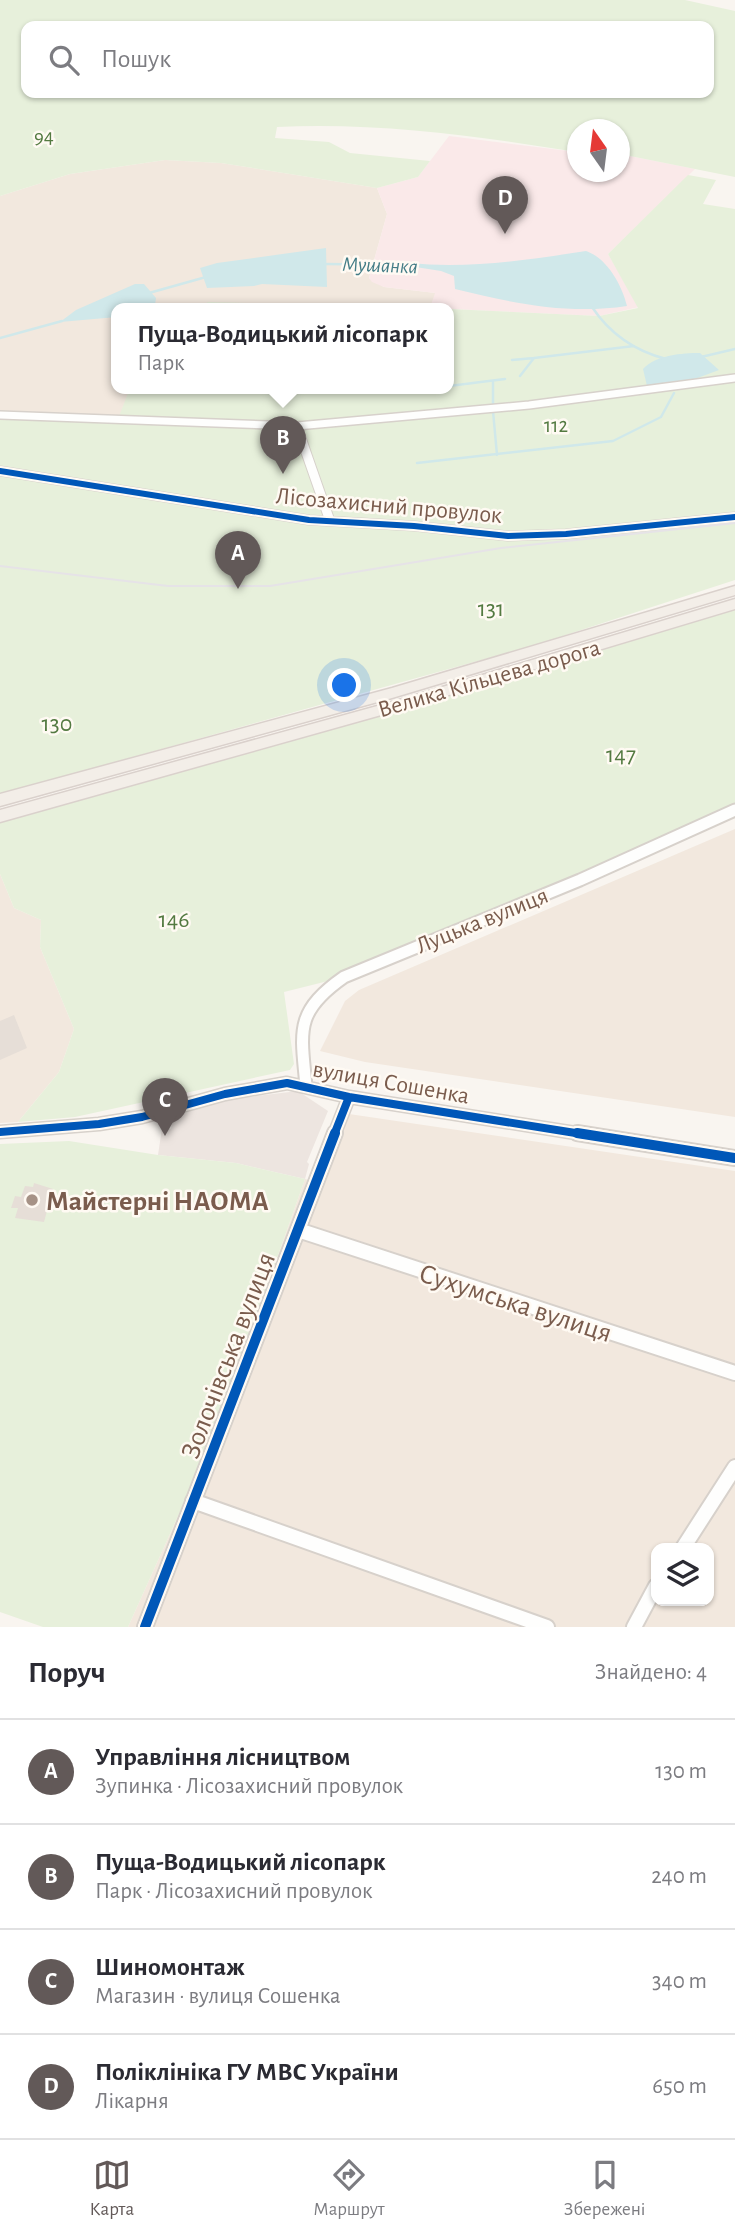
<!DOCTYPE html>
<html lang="uk">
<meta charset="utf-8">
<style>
body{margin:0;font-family:"Alegreya Sans",sans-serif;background:#f7f7f7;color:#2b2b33}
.controls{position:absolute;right:21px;bottom:21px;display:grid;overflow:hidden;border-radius:14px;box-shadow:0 2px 5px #0004}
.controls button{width:63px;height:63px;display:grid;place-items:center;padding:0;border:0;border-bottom:2px solid #e1e1e2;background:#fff;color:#2b2b33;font:35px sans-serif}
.compass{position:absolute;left:567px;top:119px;width:63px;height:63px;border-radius:50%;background:#fff;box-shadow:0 2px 5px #0004;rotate:346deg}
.you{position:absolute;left:345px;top:686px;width:24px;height:24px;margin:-18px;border:5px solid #fff;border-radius:50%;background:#1a73e8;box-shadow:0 0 0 10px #1a73e833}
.badge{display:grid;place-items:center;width:46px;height:46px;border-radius:50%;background:#625958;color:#fff;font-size:23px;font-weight:700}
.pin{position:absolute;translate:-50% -58px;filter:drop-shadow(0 2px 4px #0008)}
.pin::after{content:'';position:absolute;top:37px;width:24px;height:21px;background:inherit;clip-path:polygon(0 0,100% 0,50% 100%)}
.popup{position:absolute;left:111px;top:303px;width:343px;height:91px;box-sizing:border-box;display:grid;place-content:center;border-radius:14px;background:#fff;filter:drop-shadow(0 2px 5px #0005);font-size:23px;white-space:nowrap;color:#7c7c81}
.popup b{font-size:26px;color:#2b2b33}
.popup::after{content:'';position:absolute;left:50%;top:100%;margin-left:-14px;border:14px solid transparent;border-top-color:#fff}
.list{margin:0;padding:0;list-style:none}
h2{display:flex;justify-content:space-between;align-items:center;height:91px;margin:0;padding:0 28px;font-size:30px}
h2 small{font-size:23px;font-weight:400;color:#7c7c81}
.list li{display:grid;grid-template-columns:46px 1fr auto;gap:21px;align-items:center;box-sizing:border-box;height:105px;padding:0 28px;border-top:2px solid #e1e1e2}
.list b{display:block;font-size:26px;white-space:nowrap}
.list p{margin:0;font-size:23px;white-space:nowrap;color:#7c7c81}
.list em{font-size:23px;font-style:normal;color:#7c7c81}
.icon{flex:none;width:38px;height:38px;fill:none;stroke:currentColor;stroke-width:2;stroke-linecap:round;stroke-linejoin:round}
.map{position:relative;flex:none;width:735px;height:1627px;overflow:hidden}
.search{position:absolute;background:#fff;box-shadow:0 2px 5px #0004;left:21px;right:21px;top:21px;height:77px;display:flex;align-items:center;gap:18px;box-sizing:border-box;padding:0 24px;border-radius:14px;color:#7c7c81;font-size:26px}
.sheet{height:511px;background:#fff}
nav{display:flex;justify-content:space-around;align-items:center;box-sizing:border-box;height:98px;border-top:2px solid #e1e1e2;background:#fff;font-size:19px;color:#7c7c81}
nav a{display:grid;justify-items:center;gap:4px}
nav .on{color:#625958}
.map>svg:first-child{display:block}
.residential{fill:#f2e8de;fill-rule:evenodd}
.industrial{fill:#ede5e0}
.medical{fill:#fae9e9}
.green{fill:#e7f0db;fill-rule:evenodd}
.water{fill:#d0e8ea}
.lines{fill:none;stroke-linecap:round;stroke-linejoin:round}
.stream{stroke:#d0e8ea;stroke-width:2.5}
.building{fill:#e6ded7}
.street-far3-casing{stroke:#d7d1cb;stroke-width:10}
.street-far2-casing{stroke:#d7d1cb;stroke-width:11}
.street-far1-casing{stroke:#d7d1cb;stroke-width:15}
.street-casing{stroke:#d7d1cb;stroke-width:18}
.primary-casing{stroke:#dad1cc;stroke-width:3}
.street-far3{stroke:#fefefd;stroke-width:7}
.street-far2{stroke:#fefefd;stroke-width:9}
.street-far1{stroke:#fefefd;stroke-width:11}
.street{stroke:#fefefd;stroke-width:14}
.primary{fill:#f3eee8;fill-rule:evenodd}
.tram{stroke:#e6e3e7;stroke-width:2}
.cycleway-far2-casing{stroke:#fffaf3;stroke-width:10}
.cycleway-far1-casing{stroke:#fffaf3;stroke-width:12}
.cycleway-casing{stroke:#fffaf3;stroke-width:14}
.cycleway-far2{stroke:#0057b8;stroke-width:6}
.cycleway-far1{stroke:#0057b8;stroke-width:8}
.cycleway{stroke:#0057b8;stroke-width:10}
.poi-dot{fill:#a69286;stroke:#fffaf3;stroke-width:2.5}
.labels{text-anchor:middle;stroke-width:5;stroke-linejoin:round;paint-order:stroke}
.far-park-label{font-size:21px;fill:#537a41;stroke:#fffaf3}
.far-water-label{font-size:21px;font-style:italic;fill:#437c86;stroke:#fffaf3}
.street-label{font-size:24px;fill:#7a5c4d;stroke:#fffaf3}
.park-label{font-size:24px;fill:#537a41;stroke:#fffaf3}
.near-poi-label{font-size:28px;font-weight:bold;fill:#7a5c4d;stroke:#fffaf3;text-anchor:start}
.near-street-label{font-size:28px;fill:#7a5c4d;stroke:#fffaf3}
</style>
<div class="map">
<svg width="735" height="1627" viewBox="0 0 735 1627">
<rect width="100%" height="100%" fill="#f9f5f0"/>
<path class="residential" d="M165,160L221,163L377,188L387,214L369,278L384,287L436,293L430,308H117V388H287L296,425L24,416L19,412L0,411V196L70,174Z
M735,829V1117L365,1062L320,1051L345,1001L359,990Z
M0,874L14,908L41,920L40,947L74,1029L59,1072L18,1122L0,1123Z
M349,1114L735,1171V1627H128L214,1436L305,1179L321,1184ZM656,1548H709V1601H656Z"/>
<path class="industrial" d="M298,1091L328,1111L307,1162L309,1164L305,1179L236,1163L158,1155L162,1128L171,1129L173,1118L216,1101Z"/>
<path class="medical" d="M449,136L577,152L578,172H620V154L695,169L608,254L639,307L599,316L430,308L435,293L384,287L372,282L369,278L387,214L377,188L418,177Z"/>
<path class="green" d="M0,0H685L735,11V177L620,154V130H578L577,152C479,136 376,122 277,127L275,138L329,142L350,153L430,161L418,177L377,188L221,163L165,160L70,174L0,196ZM709,26V93H26V26Z
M688,175L716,180L703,204L735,209V580L532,646L0,794V411L19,412L24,416L118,419L130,388H449V309L599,316L638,308L608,254Z
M208,302L389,307L391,308H198Z
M735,604V810L344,977L284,992L294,1064L290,1070L75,1117L18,1122L59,1072L74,1029L40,947L41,920L14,908L0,874V816Z
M69,1141L158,1155L236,1163L305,1179L214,1436L128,1627H43L0,1612V1144Z"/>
<path class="water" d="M326,248L327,287L262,284L254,286L207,288L200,268L217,263Z
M586,251C607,258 622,285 627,306C568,315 512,303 455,289L454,276L441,271L409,266V263C469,269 527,260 586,251Z
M135,284H144L156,298L155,305L147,308H117V317L60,322L76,310Z
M700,353L719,370L692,380L647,386L643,369C656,355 682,353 700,353Z"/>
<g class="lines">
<path class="stream" d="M325,264L412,265
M149,293L206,277
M592,307C610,334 635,351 666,359
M0,338L62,321
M701,357L735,349
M512,360L534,358
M520,376L534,358L634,346
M493,382V404
M449,386L505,379
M426,389L433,388
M493,411L497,455
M417,463L613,441L661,417L674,393"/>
</g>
<path class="building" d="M14,1015L27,1048L0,1060V1021Z
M34,1183L53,1189L44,1222L15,1218L18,1208H11L15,1196L21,1197L25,1186L33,1187Z"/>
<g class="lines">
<defs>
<path id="street-far3" d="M0,415L297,426L529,405L735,378
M297,426L301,437"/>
<path id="street-far2" d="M300,435L330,521
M0,471L309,520L414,526L508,536L566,534L735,517"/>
<path id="street-far1" d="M306,1086C301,1031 294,1012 344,977L580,880L735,810
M0,1132L99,1124L142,1117L225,1094L287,1083L349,1097L588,1135
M334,1135L349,1097"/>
<path id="street" d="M577,1133L735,1158
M298,1230L735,1373
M193,1501L547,1627
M683,1548L735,1467
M145,1627L335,1133
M634,1627L656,1586"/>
<path id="primary" d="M735,586V595L392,698L0,806V794L392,688Z
M735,599V609L399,710L0,822V810L399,700Z"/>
</defs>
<use href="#street-far3" class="street-far3-casing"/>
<use href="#street-far2" class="street-far2-casing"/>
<use href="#street-far1" class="street-far1-casing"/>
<use href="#street" class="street-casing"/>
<use href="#primary" class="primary-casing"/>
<use href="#street-far3" class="street-far3"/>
<use href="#street-far2" class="street-far2"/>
<use href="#street-far1" class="street-far1"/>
<use href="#street" class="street"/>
<use href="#primary" class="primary"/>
<path class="tram" d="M0,566L168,586H270L501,548L735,523"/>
<defs>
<path id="cycleway-far2" d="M0,471L309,520L414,526L508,536L566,534L735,517"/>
<path id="cycleway-far1" d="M0,1132L99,1124L142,1117L225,1094L287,1083L349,1097L588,1135
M334,1135L349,1097"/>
<path id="cycleway" d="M577,1133L735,1158
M145,1627L335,1133"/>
</defs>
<use href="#cycleway-far2" class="cycleway-far2-casing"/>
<use href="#cycleway-far1" class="cycleway-far1-casing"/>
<use href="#cycleway" class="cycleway-casing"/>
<use href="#cycleway-far2" class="cycleway-far2"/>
<use href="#cycleway-far1" class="cycleway-far1"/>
<use href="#cycleway" class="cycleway"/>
</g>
<circle class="poi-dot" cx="32" cy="1200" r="7"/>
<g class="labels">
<g class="far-park-label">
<text x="44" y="143">94</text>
<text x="556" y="432">112</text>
</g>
<g class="far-water-label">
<text transform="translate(380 265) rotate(2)" y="7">Мушанка</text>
</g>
<g class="street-label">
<text transform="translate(389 505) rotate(5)" y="8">Лісозахисний провулок</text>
<text transform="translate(489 678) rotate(-16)" y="8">Велика Кільцева дорога</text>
<text transform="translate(482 920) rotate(-22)" y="8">Луцька вулиця</text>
<text transform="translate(391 1082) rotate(10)" y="8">вулиця Сошенка</text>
</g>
<g class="park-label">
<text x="491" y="616">131</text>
<text x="57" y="731">130</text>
<text x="621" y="762">147</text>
<text x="174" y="927">146</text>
</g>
<g class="near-poi-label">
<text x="46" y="1210">Майстерні НАОМА</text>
</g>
<g class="near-street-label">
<text transform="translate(516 1302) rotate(18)" y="10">Сухумська вулиця</text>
<text transform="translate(227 1355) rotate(-69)" y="10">Золочівська вулиця</text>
</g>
</g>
</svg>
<div class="controls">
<button><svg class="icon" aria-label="layers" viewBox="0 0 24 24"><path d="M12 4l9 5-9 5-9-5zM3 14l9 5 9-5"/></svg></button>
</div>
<svg class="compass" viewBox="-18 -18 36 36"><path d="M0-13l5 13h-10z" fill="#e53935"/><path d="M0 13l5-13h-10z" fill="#7c7c81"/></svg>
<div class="you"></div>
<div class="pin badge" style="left:238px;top:589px">A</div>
<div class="pin badge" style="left:283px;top:474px">B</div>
<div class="popup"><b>Пуща-Водицький лісопарк</b>Парк</div>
<div class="pin badge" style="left:165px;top:1136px">C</div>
<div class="pin badge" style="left:505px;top:234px">D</div>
<div class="search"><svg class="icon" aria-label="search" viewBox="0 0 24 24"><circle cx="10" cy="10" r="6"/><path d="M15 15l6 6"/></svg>Пошук</div>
</div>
<section class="sheet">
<h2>Поруч<small>Знайдено: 4</small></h2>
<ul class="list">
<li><span class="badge">A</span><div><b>Управління лісництвом</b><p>Зупинка · Лісозахисний провулок</p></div><em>130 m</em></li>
<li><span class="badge">B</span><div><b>Пуща-Водицький лісопарк</b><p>Парк · Лісозахисний провулок</p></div><em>240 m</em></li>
<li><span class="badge">C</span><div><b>Шиномонтаж</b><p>Магазин · вулиця Сошенка</p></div><em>340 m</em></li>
<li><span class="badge">D</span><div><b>Поліклініка ГУ МВС України</b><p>Лікарня</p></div><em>650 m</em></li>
</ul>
</section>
<nav>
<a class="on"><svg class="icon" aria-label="map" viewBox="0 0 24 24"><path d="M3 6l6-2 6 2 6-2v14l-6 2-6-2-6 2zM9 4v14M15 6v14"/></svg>Карта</a>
<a><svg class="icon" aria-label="directions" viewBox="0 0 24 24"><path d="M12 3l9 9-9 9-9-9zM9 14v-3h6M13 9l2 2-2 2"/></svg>Маршрут</a>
<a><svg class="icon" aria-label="saved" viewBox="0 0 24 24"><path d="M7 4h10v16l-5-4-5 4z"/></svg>Збережені</a>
</nav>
